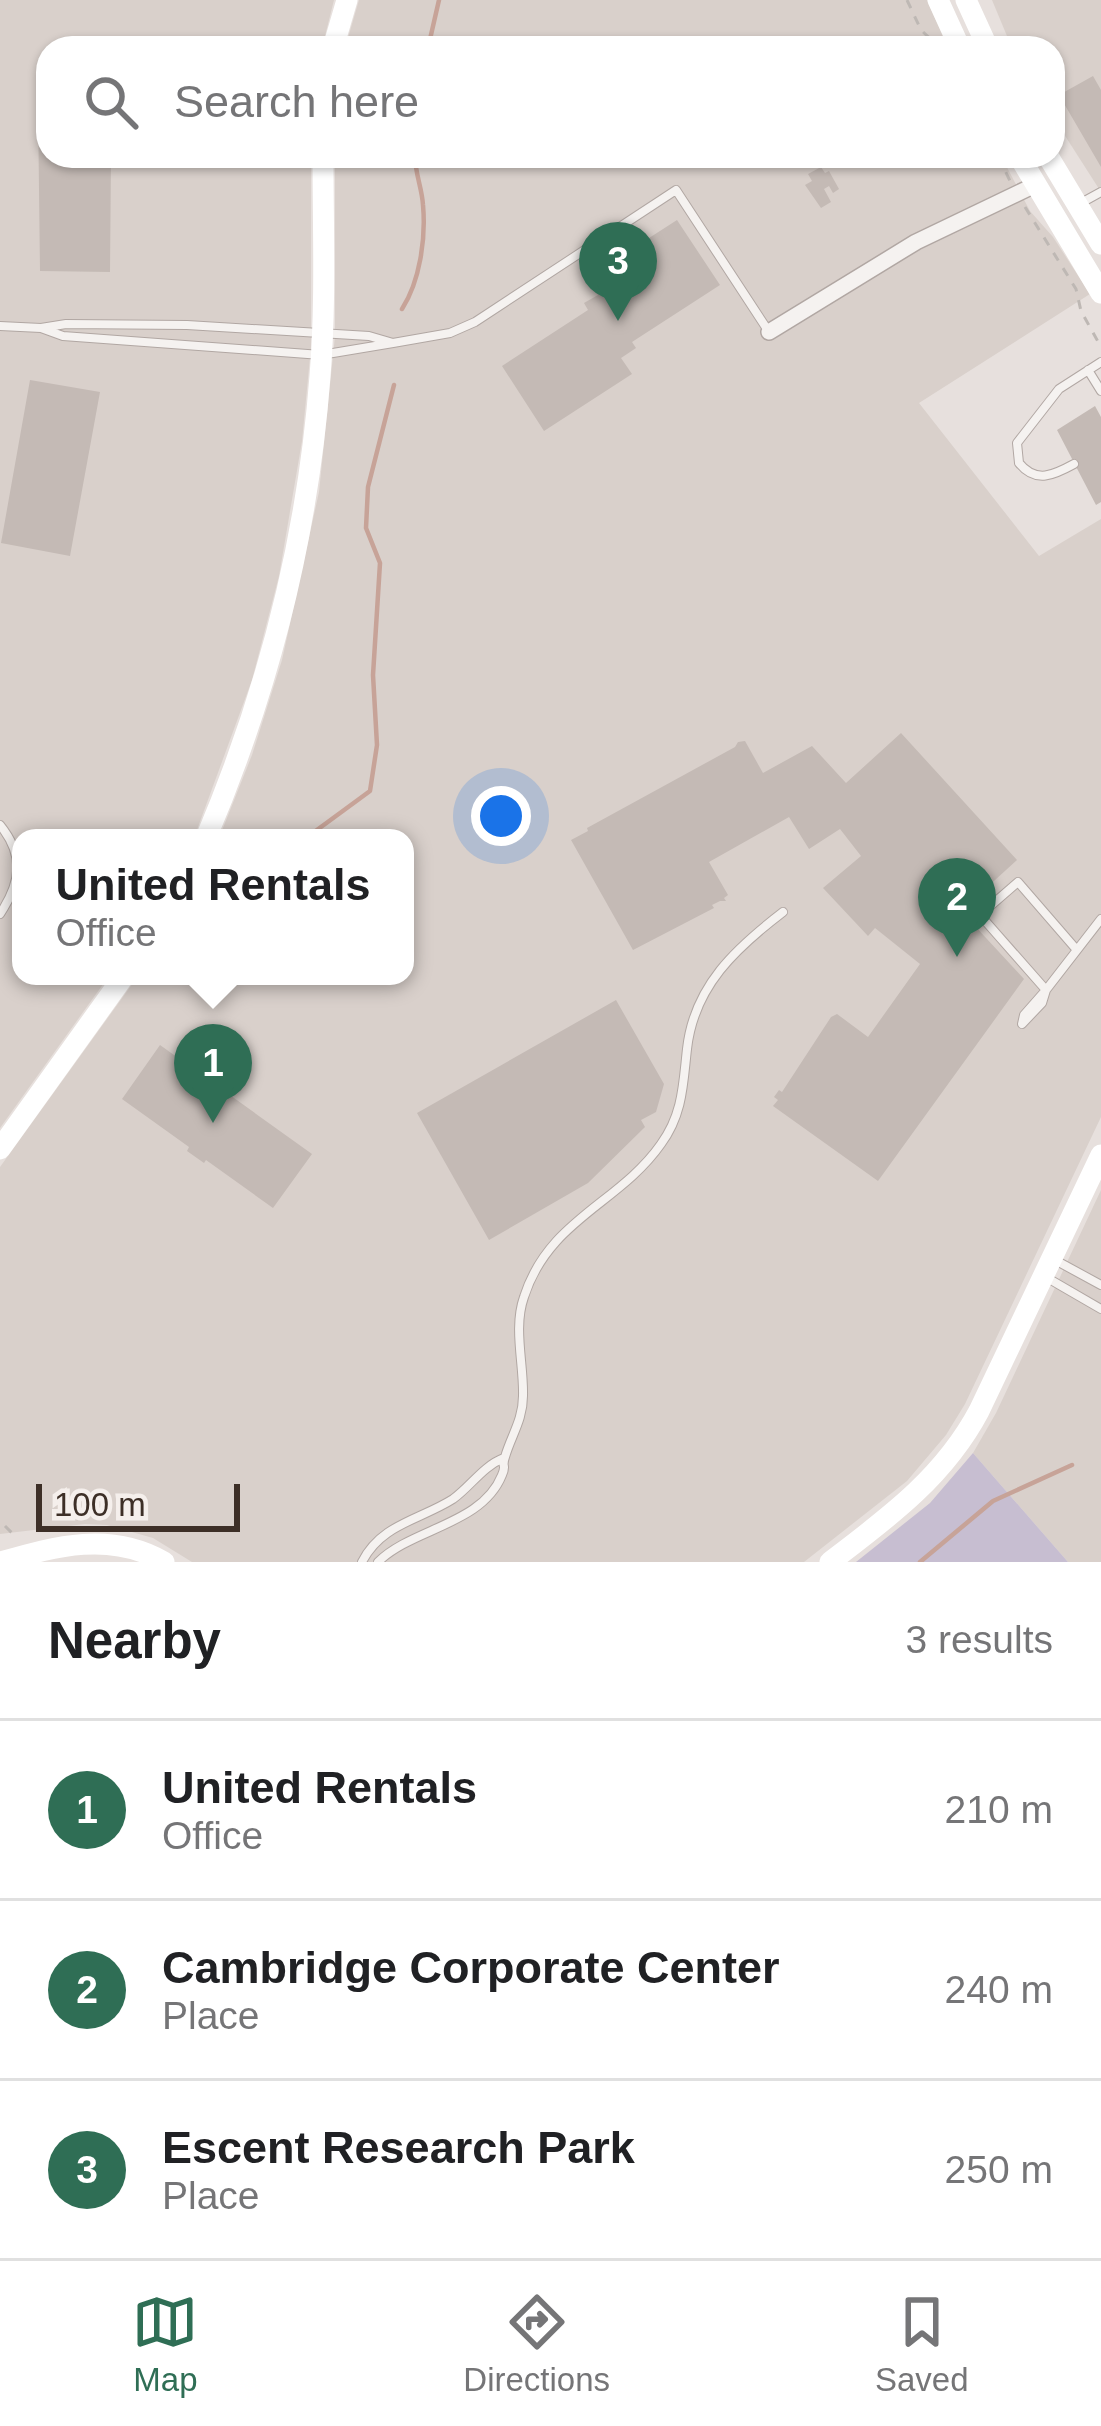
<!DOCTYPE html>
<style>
body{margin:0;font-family:Arial,sans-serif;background:#f6f6f6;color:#202124}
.scale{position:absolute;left:36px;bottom:30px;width:204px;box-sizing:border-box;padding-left:12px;border:6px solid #3d2f27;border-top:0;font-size:33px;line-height:42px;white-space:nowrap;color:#3d2f27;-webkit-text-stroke:9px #f5efec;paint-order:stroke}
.you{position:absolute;left:501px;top:816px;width:42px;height:42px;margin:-30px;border:9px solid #fff;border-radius:50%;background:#1a73e8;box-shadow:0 0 0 18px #1a73e833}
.badge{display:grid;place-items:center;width:78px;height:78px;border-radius:50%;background:#2f6e55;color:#fff;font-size:39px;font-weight:700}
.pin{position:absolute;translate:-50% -99px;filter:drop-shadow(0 3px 6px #0008)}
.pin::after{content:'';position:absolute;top:63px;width:42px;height:36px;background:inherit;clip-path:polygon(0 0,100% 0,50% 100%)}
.popup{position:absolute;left:12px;top:829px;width:402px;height:156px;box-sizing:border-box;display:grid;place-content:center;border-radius:24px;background:#fff;filter:drop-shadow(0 3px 9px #0005);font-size:39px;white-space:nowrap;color:#757577}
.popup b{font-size:45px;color:#202124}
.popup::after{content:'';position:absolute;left:50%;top:100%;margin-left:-24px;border:24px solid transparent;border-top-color:#fff}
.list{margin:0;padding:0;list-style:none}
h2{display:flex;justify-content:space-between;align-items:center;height:156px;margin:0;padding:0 48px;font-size:51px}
h2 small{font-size:39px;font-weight:400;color:#757577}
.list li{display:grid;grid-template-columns:78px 1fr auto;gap:36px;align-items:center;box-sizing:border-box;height:180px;padding:0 48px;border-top:3px solid #e0e0e0}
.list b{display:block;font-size:45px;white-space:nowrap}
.list p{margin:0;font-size:39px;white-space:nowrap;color:#757577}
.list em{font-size:39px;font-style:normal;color:#757577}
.icon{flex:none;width:66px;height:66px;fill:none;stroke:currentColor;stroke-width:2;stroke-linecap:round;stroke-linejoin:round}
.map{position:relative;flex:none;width:1101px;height:1562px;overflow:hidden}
.search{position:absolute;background:#fff;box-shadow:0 3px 9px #0004;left:36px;right:36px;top:36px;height:132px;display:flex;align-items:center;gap:30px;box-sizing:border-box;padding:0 42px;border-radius:36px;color:#757577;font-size:45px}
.sheet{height:696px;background:#fff}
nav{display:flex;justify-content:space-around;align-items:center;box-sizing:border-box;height:168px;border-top:3px solid #e0e0e0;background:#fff;font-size:33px;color:#757577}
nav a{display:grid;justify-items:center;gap:6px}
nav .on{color:#2f6e55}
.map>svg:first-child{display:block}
.built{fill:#d9d0cb}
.green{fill:#c7bed1}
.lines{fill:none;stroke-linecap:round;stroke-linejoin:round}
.stream{stroke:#c7a398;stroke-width:4.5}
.building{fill:#c4bab5}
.lane-casing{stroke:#b1a7a3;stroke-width:10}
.street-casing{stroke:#b1a7a3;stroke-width:18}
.path{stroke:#beb8b4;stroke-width:3;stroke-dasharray:9 9;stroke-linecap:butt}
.lane{stroke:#f5f2f0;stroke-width:8}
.street{stroke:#f5f2f0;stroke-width:15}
.secondary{stroke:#fff;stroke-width:21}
</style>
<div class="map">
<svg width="1101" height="1562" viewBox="0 0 1101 1562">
<rect width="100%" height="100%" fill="#e7e0dd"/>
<path class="built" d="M0,0H334L322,48H48V156H311V347L302,441L279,576L252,680L194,838H21V976H109L0,1128Z
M359,0H927L948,48H345Z
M992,0H1101V192L1053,117V48H1012Z
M335,156H1001L1030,211L1053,237L1090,294L919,403L1039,556L1101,519V1117L965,1404L946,1435L907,1481L804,1562H192L153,1538L107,1525L85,1524L0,1534V1167L138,976H405V838H219L252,755L282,660L319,492L335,336Z
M1101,1190V1562H1068L973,1453L996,1413Z"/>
<path class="green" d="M973,1453L1068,1562H856L930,1503Z"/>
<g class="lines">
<path class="stream" d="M428,48L439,0
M402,309C420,281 426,238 423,205C422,188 415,173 415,156
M306,838L370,791L377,745L373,675L380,563L366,528L368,487L394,385
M920,1562L993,1501L1072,1465"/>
</g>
<path class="building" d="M1093,76L1101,90V167L1059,95Z
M38,106H48V156H111L110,272L40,271Z
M918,156H940L944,164L937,168L930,157L921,162Z
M821,167L825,173L829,171L839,189L833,193L829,186L824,189L831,202L821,208L805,185L812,181L808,174Z
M677,220L720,285L632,342L636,348L621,358L632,374L544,431L502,366L588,310L584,303L598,295L587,278Z
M30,380L100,392L70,556L1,543Z
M1095,406L1101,417V502L1096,505L1057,430Z
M901,733L1017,860L961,911L1024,979L878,1181L773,1106L778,1100L774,1097L779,1090L782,1092L831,1017L837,1014L868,1037L920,964L875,928L868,936L823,888L861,856L840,829L809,849L789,817L709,862L728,895L724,898L726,901H720L712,905L714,908L633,950L571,840L588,831L587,828L735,747L738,742L745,741L763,773L812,746L846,783Z
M616,1000L664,1084L656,1112L641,1120L645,1127L588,1183L489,1240L417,1113Z
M160,1045L312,1154L273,1208L206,1160L204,1163L187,1151L189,1147L122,1099Z"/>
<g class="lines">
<defs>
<path id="lane" d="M1081,203L1101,192
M66,324L187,325L369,336L393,343L321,355L63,336L41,328Z
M0,326L41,328
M393,343L450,333L475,322L676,190L769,332
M1088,370L1101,391
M1074,464C1054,475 1036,484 1019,463L1017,443L1059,389L1101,362
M0,825C25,856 21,882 0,914
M1076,949L1018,882L980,915L1046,990L1101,919
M1046,990L1042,1003L1022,1024L1024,1015Z
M1055,1260L1101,1285
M1044,1276L1101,1309
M362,1562C381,1524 420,1520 453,1499C471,1486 483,1466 504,1458
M378,1562C412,1528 482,1525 502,1475C507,1464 501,1468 505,1457C511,1436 523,1420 523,1396C524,1364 513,1328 524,1297C549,1219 619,1204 661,1144C683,1114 683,1084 687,1049C694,986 736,948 783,912"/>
<path id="street" d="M769,332L916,242L1035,185"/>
</defs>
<use href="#lane" class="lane-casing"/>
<use href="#street" class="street-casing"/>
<path class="path" d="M907,0L921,30L940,48
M998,156L1011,183
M1025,207L1076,289L1081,311L1101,347
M5,1526L16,1537"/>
<use href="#lane" class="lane"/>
<use href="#street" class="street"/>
<path class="secondary" d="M938,0L960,48
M966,0L988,48
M333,48L347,0
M1019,156L1101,293
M1048,156L1101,244
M206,838C268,692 308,535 320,376C326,304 323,229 323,156
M0,1149L124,976
M1,1562C56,1546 111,1531 164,1562
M830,1562C888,1518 944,1477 979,1411L1101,1155"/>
</g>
</svg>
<div class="scale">100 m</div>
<div class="you"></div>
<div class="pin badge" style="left:213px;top:1123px">1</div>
<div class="popup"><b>United Rentals</b>Office</div>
<div class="pin badge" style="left:957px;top:957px">2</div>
<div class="pin badge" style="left:618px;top:321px">3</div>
<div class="search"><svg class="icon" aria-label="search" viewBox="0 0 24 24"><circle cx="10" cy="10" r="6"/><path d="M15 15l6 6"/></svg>Search here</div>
</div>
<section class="sheet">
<h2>Nearby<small>3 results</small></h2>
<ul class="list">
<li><span class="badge">1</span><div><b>United Rentals</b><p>Office</p></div><em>210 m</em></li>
<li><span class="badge">2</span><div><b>Cambridge Corporate Center</b><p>Place</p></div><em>240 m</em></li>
<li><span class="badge">3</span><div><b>Escent Research Park</b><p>Place</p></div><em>250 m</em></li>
</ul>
</section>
<nav>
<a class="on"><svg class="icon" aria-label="map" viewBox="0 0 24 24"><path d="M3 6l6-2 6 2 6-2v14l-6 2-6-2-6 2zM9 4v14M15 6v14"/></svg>Map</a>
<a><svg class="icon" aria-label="directions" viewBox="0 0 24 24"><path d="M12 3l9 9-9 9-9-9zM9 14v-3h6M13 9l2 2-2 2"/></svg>Directions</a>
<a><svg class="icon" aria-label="saved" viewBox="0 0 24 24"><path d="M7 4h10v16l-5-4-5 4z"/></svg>Saved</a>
</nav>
